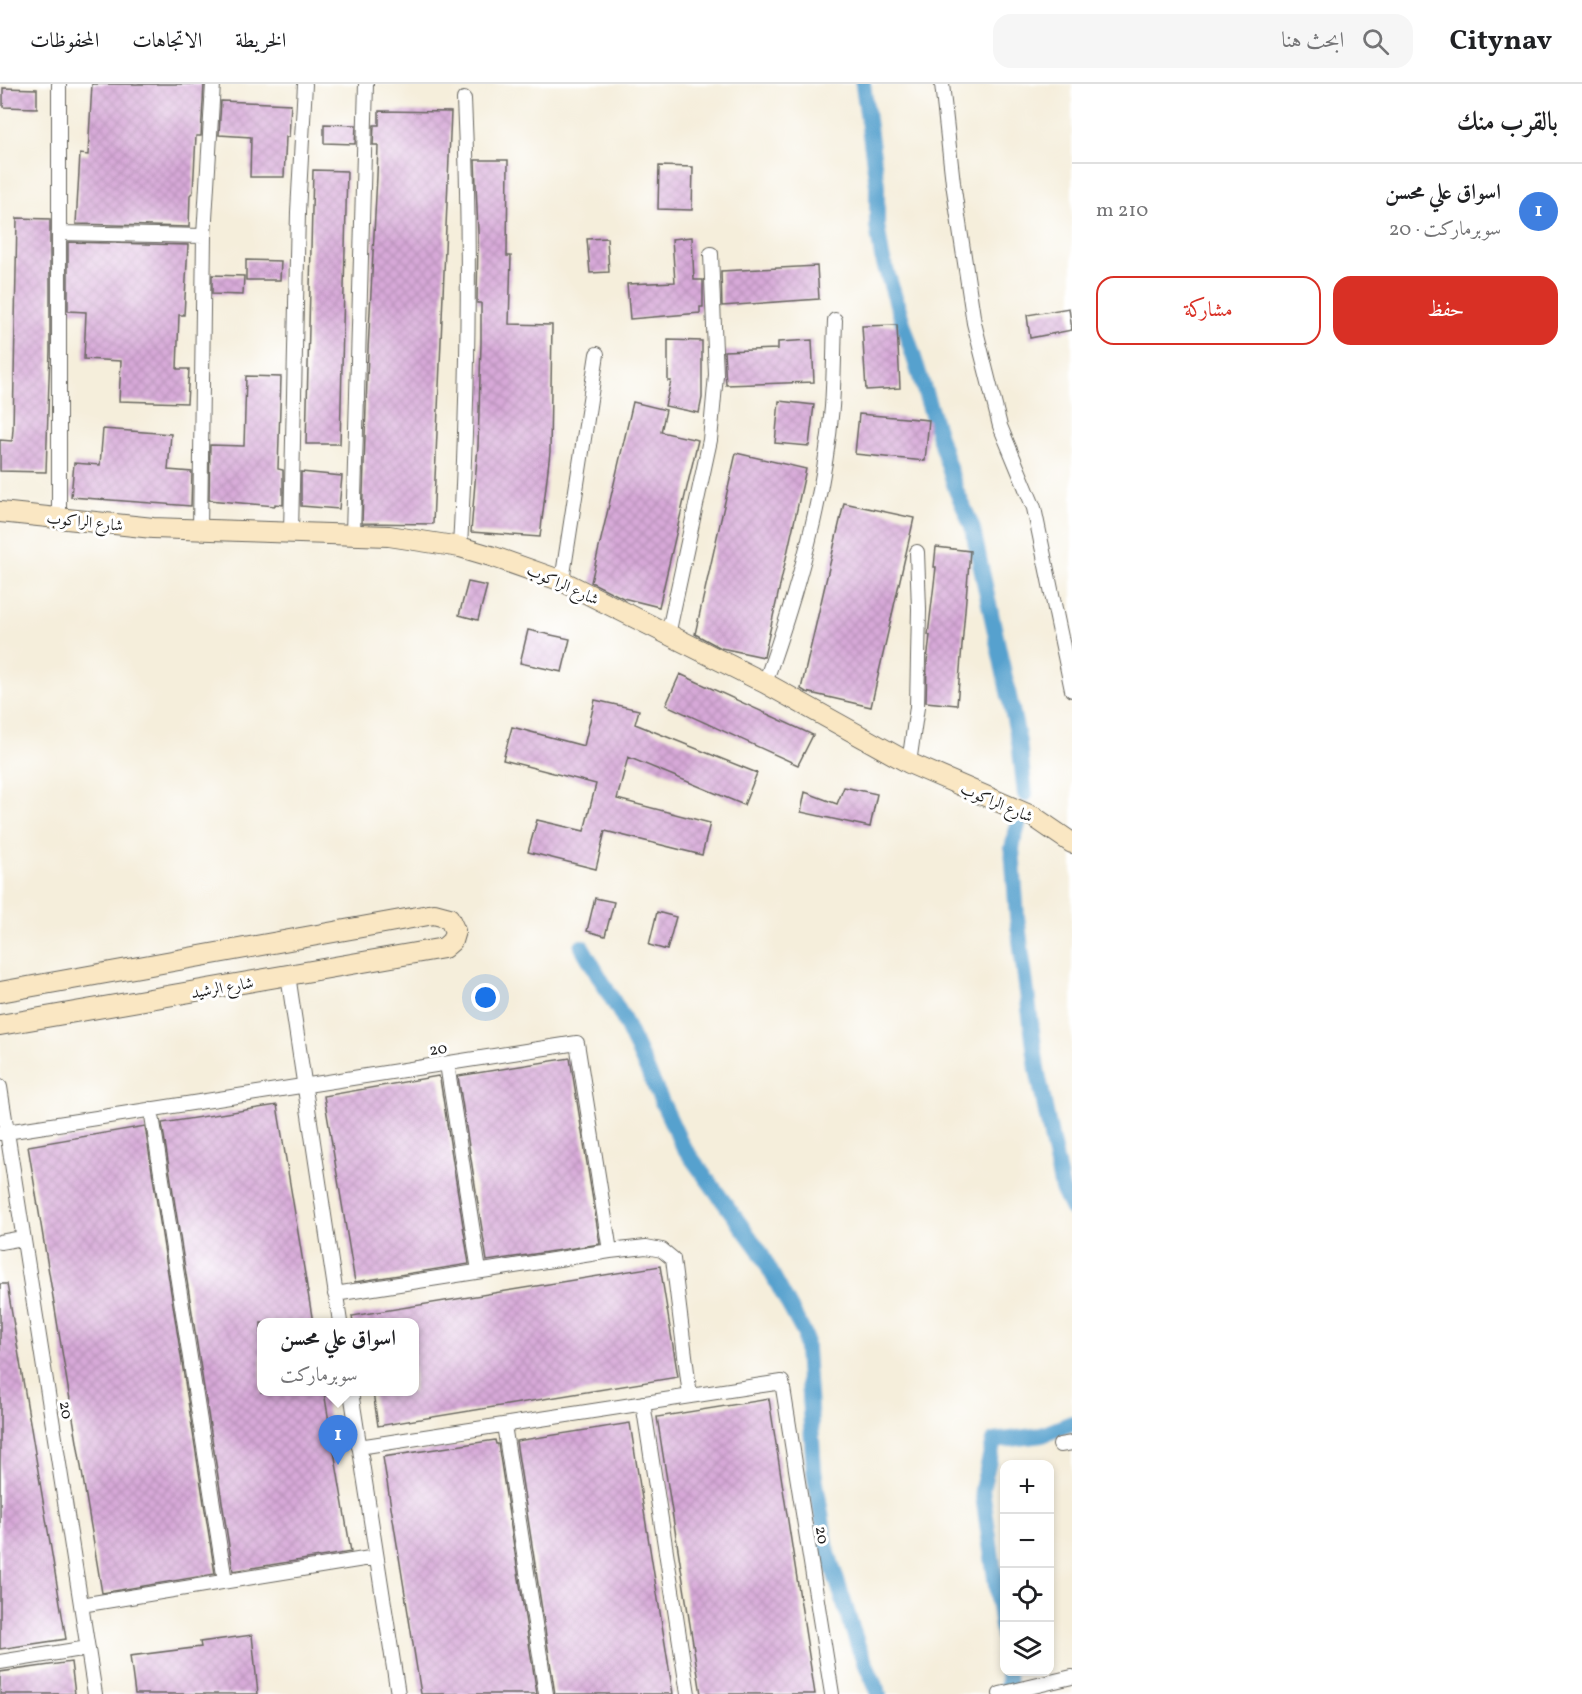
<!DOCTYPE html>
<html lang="ar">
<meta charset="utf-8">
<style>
body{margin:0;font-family:Vollkorn,Amiri,serif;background:#f6f6f6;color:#202124;direction:rtl}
.controls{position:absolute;right:18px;bottom:18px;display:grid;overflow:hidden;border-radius:12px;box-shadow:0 3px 9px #0003}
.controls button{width:54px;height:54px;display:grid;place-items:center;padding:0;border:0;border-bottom:2px solid #e0e0e0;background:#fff;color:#202124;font:30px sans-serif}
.you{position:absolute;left:486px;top:914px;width:21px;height:21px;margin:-15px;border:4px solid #fff;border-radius:50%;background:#1a73e8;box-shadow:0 0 0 9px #1a73e833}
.badge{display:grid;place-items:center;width:39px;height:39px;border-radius:50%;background:#d93025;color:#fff;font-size:20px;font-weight:700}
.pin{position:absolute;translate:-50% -50px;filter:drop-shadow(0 2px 3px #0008)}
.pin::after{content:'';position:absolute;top:32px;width:21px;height:18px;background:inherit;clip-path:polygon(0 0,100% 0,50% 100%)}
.popup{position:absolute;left:257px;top:1234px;width:162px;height:78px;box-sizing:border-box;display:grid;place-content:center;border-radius:12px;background:#fff;filter:drop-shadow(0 2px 4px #0005);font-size:20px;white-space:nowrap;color:#757577}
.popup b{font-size:22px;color:#202124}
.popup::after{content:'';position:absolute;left:50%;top:100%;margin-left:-12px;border:12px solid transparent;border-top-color:#fff}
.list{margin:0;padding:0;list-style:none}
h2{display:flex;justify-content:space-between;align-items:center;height:78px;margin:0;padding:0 24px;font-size:26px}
h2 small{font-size:20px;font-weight:400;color:#757577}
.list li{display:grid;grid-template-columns:39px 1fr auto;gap:18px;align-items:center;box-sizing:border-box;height:96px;padding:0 24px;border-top:2px solid #e0e0e0}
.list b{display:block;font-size:22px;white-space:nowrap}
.list p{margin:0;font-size:20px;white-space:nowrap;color:#757577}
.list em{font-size:20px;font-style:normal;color:#757577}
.actions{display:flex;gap:12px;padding:18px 24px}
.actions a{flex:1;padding:14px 0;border:2px solid #d93025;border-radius:18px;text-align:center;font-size:21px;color:#d93025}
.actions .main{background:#d93025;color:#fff}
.icon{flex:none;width:33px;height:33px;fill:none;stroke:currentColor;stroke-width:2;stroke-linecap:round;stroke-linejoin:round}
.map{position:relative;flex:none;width:1072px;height:1610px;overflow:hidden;direction:ltr}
header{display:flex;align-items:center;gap:36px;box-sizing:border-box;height:84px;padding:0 30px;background:#fff;border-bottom:2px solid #e0e0e0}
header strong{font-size:28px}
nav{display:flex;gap:33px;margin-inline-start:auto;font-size:21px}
.search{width:420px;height:54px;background:#f6f6f6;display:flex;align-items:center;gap:15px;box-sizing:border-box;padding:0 21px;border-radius:18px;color:#757577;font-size:22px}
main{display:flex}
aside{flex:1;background:#fff}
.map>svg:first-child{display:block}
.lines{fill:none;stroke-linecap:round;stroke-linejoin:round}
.canal{stroke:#57a1ce;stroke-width:16}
.building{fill:url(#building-cross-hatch)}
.street-casing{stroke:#68665f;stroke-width:16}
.secondary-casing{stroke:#68665f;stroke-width:22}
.street{stroke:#fff;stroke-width:14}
.secondary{stroke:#fae7c3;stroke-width:20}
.labels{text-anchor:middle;stroke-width:6;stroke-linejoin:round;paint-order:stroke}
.street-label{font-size:16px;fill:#1c1c1c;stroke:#fff}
</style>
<header>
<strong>Citynav</strong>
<div class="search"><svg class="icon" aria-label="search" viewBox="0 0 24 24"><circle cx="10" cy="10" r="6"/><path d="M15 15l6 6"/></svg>ابحث هنا</div>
<nav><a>الخريطة</a><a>الاتجاهات</a><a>المحفوظات</a></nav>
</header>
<main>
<aside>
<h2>بالقرب منك<small></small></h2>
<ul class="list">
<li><span class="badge" style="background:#3f7fe0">1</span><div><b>اسواق علي محسن</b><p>سوبرماركت · 20</p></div><em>210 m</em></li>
</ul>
<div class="actions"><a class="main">حفظ</a><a>مشاركة</a></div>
</aside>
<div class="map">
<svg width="1072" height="1610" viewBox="0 0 1072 1610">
<defs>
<pattern id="building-cross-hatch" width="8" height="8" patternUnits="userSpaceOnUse" patternTransform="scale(1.5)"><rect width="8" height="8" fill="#d7a9d8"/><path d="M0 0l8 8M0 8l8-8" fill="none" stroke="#b891b9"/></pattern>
</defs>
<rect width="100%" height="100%" fill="#fff"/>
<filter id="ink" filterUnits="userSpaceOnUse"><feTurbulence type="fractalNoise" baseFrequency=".0167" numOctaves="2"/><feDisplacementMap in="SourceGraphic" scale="12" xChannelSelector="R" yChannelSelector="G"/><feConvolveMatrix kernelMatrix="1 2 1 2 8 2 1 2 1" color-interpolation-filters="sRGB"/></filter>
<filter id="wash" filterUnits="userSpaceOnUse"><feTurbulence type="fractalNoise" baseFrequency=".008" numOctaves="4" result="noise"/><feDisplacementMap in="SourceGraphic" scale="24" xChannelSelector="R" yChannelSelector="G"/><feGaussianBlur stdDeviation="1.35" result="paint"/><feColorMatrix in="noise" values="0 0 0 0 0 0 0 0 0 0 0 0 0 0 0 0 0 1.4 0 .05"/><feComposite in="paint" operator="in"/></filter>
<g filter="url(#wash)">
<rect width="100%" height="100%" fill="#f5eedb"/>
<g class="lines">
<path class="canal" d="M863,0L877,101V141L882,173L956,406L972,442L1019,658L1025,710
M1019,737L1012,764L1017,833L1037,985L1062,1105L1072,1125
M582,863L622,932L682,1061L759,1166L805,1251L814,1387L827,1466L859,1565L879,1610
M1005,1563L982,1405L994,1357L1042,1351L1072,1339
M1001,1610L1009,1601L1008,1588"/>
</g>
<g id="blocks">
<path class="building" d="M92,0H204L201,52H196L193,108L190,111L189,143L76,140L80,70L88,71Z
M3,4L37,5V24L3,23Z
M221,17L291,20L289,53H286L284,93H250L251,53L219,51Z
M379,27L451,28L433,440L362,439L368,266L377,92L378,61H373L374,41H379Z
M324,40L356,41L355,60L324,59Z
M475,76H508L507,172H511L509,240L552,241L550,368L540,453L471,448L478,362L481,259V219H477L478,149Z
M659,82L693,83L692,126L658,125Z
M313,86L347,87L340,360H306Z
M17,134L50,135V266L46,388L0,387V356L12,357L13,345Z
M692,153L694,196H703V223H700V229L630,235L627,200L675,198L672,155Z
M607,154L609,188L590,189L587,155Z
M68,158L188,161L184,231H179L177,285H189L187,319L119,317L121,277L84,275L86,228L68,227Z
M246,176L281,177L280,196H246Z
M817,182L819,215L722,222L721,187Z
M212,191L244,192L243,211L212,210Z
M1069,224L1072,246L1030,254L1027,231Z
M897,241L900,304L866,306L862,242Z
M668,256L702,257V314L699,329L665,322L671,297H668Z
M812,256L814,298L726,301L724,267L778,265V258Z
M246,292L281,293L278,385L283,386V421L275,420V422L209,416L210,361L244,362Z
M779,317L814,321L809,362L775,359Z
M633,318L666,326L661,348L698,356L659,523L623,514L591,498Z
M859,330L929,336L925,377L855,370Z
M103,345L171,350L168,386L192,388L191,422L71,413L74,379L100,381Z
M736,369L806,385L764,573L721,564L695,550Z
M301,388L342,392L339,425L301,422Z
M844,419L914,434L871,623L806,608L801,605Z
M936,463L970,467L957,621L926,618L927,577L930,551H928L936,483H934Z
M468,498L487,502L478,536L459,531Z
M528,546L570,555L562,588L520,579Z
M680,590L813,651L798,681L666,621Z
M595,616L639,626L635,640L757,689L744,721L628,673L617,715L710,739L702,771L605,747L596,785L528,768L537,736L584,747L596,700L503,676L512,643L584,662Z
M844,703L877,710L870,743L801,728L805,708L837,720Z
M595,814L614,818L605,852L587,847Z
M657,828L676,833L667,866L649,861Z
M570,974L600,1160L487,1177L458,992Z
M438,992L440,995L469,1180L355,1198L324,1012Z
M277,1021L313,1239H261V1308H324L351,1468L233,1487L162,1039Z
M145,1042L215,1490L102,1509L28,1062Z
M660,1182L678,1293L378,1342L373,1308H414V1239H353L352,1232Z
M0,1200H7L66,1555L0,1565Z
M769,1315L815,1610H701L657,1333Z
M630,1339L673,1610H555L516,1357Z
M495,1356L496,1360H498L537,1610H421L383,1373Z
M252,1551L258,1610H135L130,1572L201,1563L200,1558Z
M71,1578L75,1610H0V1588Z"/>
</g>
</g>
<g filter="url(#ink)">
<use href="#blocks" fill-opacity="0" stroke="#68665f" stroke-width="1.5"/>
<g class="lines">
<defs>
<path id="street" d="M59,0V435
M942,0L953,99L974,239L1000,342L1034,424L1072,606
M59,149L204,152
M200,446L204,152L213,0
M291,448L298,128L305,0
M353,449L366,0
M460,463C468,314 471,164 464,15
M562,497L597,270
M668,551L710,356L716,291L711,170
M765,599C796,511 824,416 832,323C834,294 834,264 835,236
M909,679L917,623L919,525L917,468
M288,891L340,1238
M447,980L479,1187
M0,1003L95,1610
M151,1025L225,1497
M0,1049L577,959L610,1167
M0,1158L23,1154
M335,1210L610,1167L646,1163L662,1166L673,1175L690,1312
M351,1308L398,1610
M643,1319L688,1610
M504,1341L546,1610
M1060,1361L1072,1359
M359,1363L782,1298L832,1610
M81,1521L376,1473
M0,1578L88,1564
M1000,1610L1072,1593"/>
<path id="secondary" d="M0,428L153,444L389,452L460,463L494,473L562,497L765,599L909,679L1034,733L1072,759
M0,908L434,830L449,834L455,847L452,857L444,864L0,941"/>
</defs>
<use href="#street" class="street-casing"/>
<use href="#secondary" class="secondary-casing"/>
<use href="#street" class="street"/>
<use href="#secondary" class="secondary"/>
</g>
</g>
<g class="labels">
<g class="street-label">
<text transform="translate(85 437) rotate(6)" y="6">شارع الراكوب</text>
<text transform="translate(563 500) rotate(24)" y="6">شارع الراكوب</text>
<text transform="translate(997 718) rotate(23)" y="6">شارع الراكوب</text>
<text transform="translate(222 903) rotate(-10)" y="6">شارع الرشيد</text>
<text transform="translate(438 964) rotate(-9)" y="6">20</text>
<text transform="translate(67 1326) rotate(81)" y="6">20</text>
<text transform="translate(823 1451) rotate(81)" y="6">20</text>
</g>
</g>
</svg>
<div class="controls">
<button>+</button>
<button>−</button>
<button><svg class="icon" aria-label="locate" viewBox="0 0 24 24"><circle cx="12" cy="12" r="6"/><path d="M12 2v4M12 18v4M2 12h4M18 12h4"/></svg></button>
<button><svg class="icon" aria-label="layers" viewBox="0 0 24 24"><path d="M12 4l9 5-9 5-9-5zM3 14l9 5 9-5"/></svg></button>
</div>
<div class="you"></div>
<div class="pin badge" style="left:338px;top:1381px;background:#3f7fe0">1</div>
<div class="popup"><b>اسواق علي محسن</b>سوبرماركت</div>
</div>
</main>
